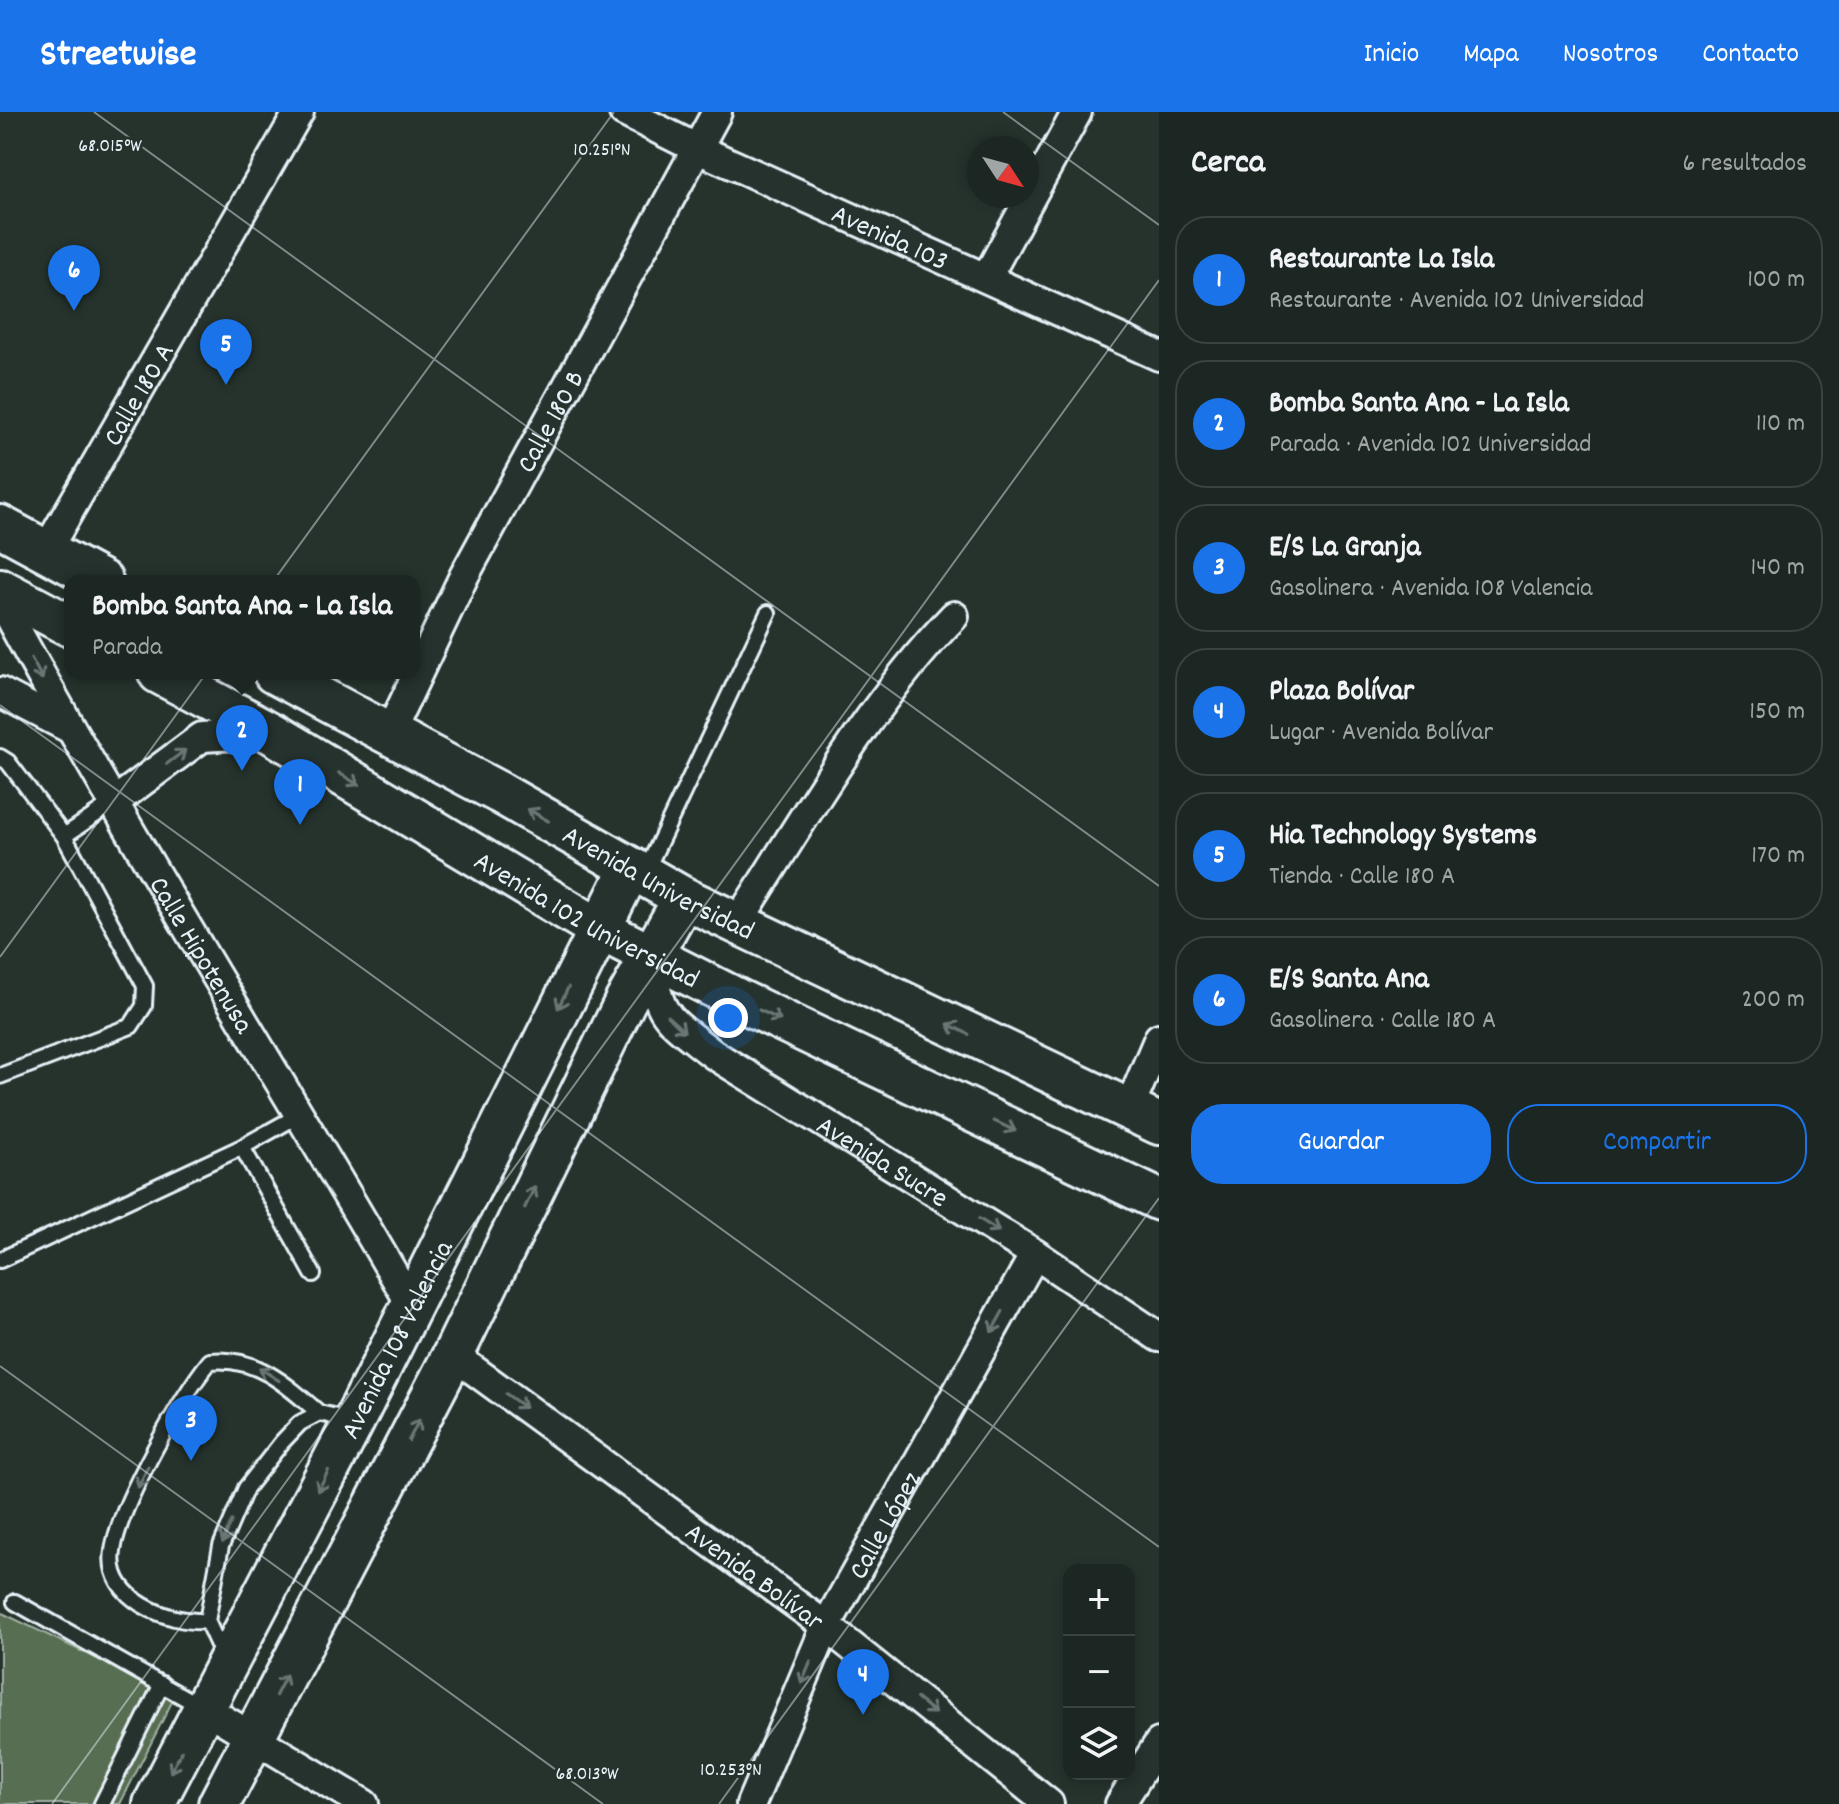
<!DOCTYPE html>
<html lang="es">
<meta charset="utf-8">
<style>
body{margin:0;font-family:Dekko,sans-serif;background:#252e2a;color:#f1f3f6}
.controls{position:absolute;right:24px;bottom:24px;display:grid;overflow:hidden;border-radius:16px;box-shadow:0 4px 12px #0003}
.controls button{width:72px;height:72px;display:grid;place-items:center;padding:0;border:0;border-bottom:2px solid #3a4340;background:#1c2622;color:#f1f3f6;font:40px sans-serif}
.compass{position:absolute;left:967px;top:24px;width:72px;height:72px;border-radius:50%;background:#1c2622;box-shadow:0 4px 12px #0003;rotate:126deg}
.you{position:absolute;left:728px;top:906px;width:28px;height:28px;margin:-20px;border:6px solid #fff;border-radius:50%;background:#1a73e8;box-shadow:0 0 0 12px #1a73e833}
.badge{display:grid;place-items:center;width:52px;height:52px;border-radius:50%;background:#1a73e8;color:#fff;font-size:26px;font-weight:700}
.pin{position:absolute;translate:-50% -66px;filter:drop-shadow(0 2px 4px #0008)}
.pin::after{content:'';position:absolute;top:42px;width:28px;height:24px;background:inherit;clip-path:polygon(0 0,100% 0,50% 100%)}
.popup{position:absolute;left:64px;top:463px;width:356px;height:104px;box-sizing:border-box;display:grid;place-content:center;border-radius:16px;background:#1c2622;filter:drop-shadow(0 2px 6px #0005);font-size:26px;white-space:nowrap;color:#a0a5a5}
.popup b{font-size:30px;color:#f1f3f6}
.popup::after{content:'';position:absolute;left:50%;top:100%;margin-left:-16px;border:16px solid transparent;border-top-color:#1c2622}
.list{margin:0;padding:0;list-style:none}
h2{display:flex;justify-content:space-between;align-items:center;height:104px;margin:0;padding:0 32px;font-size:34px}
h2 small{font-size:26px;font-weight:400;color:#a0a5a5}
.list li{display:grid;grid-template-columns:52px 1fr auto;gap:24px;align-items:center;box-sizing:border-box;height:128px;margin:0 16px 16px;padding:0 16px;border:2px solid #3a4340;border-radius:32px}
.list b{display:block;font-size:30px;white-space:nowrap}
.list p{margin:0;font-size:26px;white-space:nowrap;color:#a0a5a5}
.list em{font-size:26px;font-style:normal;color:#a0a5a5}
.actions{display:flex;gap:16px;padding:24px 32px}
.actions a{flex:1;padding:18px 0;border:2px solid #1a73e8;border-radius:32px;text-align:center;font-size:28px;color:#1a73e8}
.actions .main{background:#1a73e8;color:#fff}
.icon{flex:none;width:44px;height:44px;fill:none;stroke:currentColor;stroke-width:2;stroke-linecap:round;stroke-linejoin:round}
.map{position:relative;flex:none;width:1159px;height:1692px;overflow:hidden}
header{display:flex;align-items:center;gap:48px;box-sizing:border-box;height:112px;padding:0 40px;background:#1a73e8;color:#fff}
header strong{font-size:38px}
nav{display:flex;gap:44px;margin-inline-start:auto;font-size:28px}
main{display:flex}
aside{flex:1;background:#1c2622}
.map>svg:first-child{display:block}
.green{fill:#596e52;stroke:#a0b0a5;stroke-width:2}
.lines{fill:none;stroke-linecap:round;stroke-linejoin:round}
.lane-casing{stroke:#e8f1f8;stroke-width:20}
.street-casing{stroke:#e8f1f8;stroke-width:34}
.secondary-casing{stroke:#e8f1f8;stroke-width:46}
.lane{stroke:#26332d;stroke-width:14}
.street{stroke:#26332d;stroke-width:28}
.secondary{stroke:#26332d;stroke-width:40}
.oneway{stroke:#6a7674}
.ticks{fill:none;stroke:#e8f1f8;stroke-width:2;stroke-opacity:0.45}
.labels{text-anchor:middle;stroke-width:6;stroke-linejoin:round;paint-order:stroke}
.street-label{font-size:28px;fill:#e8f1f8;stroke:#26332d}
.ticks-label{font-size:20px;text-anchor:middle;fill:#e8f1f8;stroke:#26332d;stroke-width:6;stroke-linejoin:round;paint-order:stroke}
</style>
<header>
<strong>Streetwise</strong>
<nav><a>Inicio</a><a>Mapa</a><a>Nosotros</a><a>Contacto</a></nav>
</header>
<main>
<div class="map">
<svg width="1159" height="1692" viewBox="0 0 1159 1692">
<rect width="100%" height="100%" fill="#26332d"/>
<filter id="ink" filterUnits="userSpaceOnUse"><feTurbulence type="fractalNoise" baseFrequency=".0125" numOctaves="2"/><feDisplacementMap in="SourceGraphic" scale="16" xChannelSelector="R" yChannelSelector="G"/><feConvolveMatrix kernelMatrix="1 2 1 2 8 2 1 2 1" color-interpolation-filters="sRGB"/></filter>
<g filter="url(#ink)">
<path class="green" d="M0,1500L175,1584L120,1692H0Z"/>
<g class="lines">
<defs>
<path id="lane" d="M0,645L8,650L64,724
M645,761L768,501
M0,964L131,914L144,894L145,874L64,724L113,691
M242,1035L313,1162
M0,1148L242,1035L301,1002
M15,1490L203,1596
M207,1509C169,1512 105,1487 113,1439C119,1394 181,1285 210,1249C255,1244 286,1272 319,1301
M223,1544L207,1509L221,1434L246,1376L282,1330L300,1311L319,1301L350,1308
M102,1692L162,1572"/>
<g id="street">
<path id="s1" d="M624,0L698,37L1159,244"/>
<path d="M987,165L1077,0"/>
<path id="s2" d="M46,439L299,0"/>
<path id="s3" d="M0,488C129,728 276,958 412,1194"/>
<path d="M0,580L69,616"/>
<path id="s4" d="M389,622L464,464L717,0"/>
<path d="M113,691L202,625L271,621"/>
<path d="M737,811C805,706 867,594 954,504"/>
<path id="s5" d="M650,843C658,906 665,904 713,942L1035,1142L1159,1225"/>
<path d="M1128,999L1159,926"/>
<path id="s6" d="M453,1243L826,1514L1049,1692"/>
<path d="M204,1596L364,1692"/>
<path id="s7" d="M751,1692L826,1514L1035,1142"/>
<path d="M1120,1692L1159,1631"/>
</g>
<g id="secondary">
<path d="M0,414L102,469"/>
<path d="M0,477L70,514"/>
<path id="s8" d="M159,561L272,621L597,816L743,890L1159,1088"/>
<path id="s9" d="M274,561L500,681L684,786L1159,1012"/>
<path id="s10" d="M154,1692L354,1309L630,757"/>
<path d="M219,1692L453,1243L625,890L684,786"/>
</g>
</defs>
<use href="#lane" class="lane-casing"/>
<use href="#street" class="street-casing"/>
<use href="#secondary" class="secondary-casing"/>
<use href="#lane" class="lane"/>
<use href="#street" class="street"/>
<use href="#secondary" class="secondary"/>
</g>
<defs><path id="oneway-shaft" d="M-6 0H5M1.5-3L5.5 0L1.5 3" fill="none" stroke-width="1.6" stroke-linecap="round" stroke-linejoin="round" transform="scale(2)"/></defs>
<g class="oneway">
<use href="#oneway-shaft" transform="translate(37 557) rotate(62)"/>
<use href="#oneway-shaft" transform="translate(176 645) rotate(-37)"/>
<use href="#oneway-shaft" transform="translate(349 667) rotate(31)"/>
<use href="#oneway-shaft" transform="translate(538 703) rotate(-150)"/>
<use href="#oneway-shaft" transform="translate(563 886) rotate(116)"/>
<use href="#oneway-shaft" transform="translate(770 903) rotate(25)"/>
<use href="#oneway-shaft" transform="translate(676 912) rotate(42)"/>
<use href="#oneway-shaft" transform="translate(958 917) rotate(-154)"/>
<use href="#oneway-shaft" transform="translate(1005 1014) rotate(25)"/>
<use href="#oneway-shaft" transform="translate(530 1085) rotate(-64)"/>
<use href="#oneway-shaft" transform="translate(989 1113) rotate(32)"/>
<use href="#oneway-shaft" transform="translate(997 1210) rotate(119)"/>
<use href="#oneway-shaft" transform="translate(269 1262) rotate(-147)"/>
<use href="#oneway-shaft" transform="translate(516 1289) rotate(36)"/>
<use href="#oneway-shaft" transform="translate(414 1318) rotate(-63)"/>
<use href="#oneway-shaft" transform="translate(143 1365) rotate(116)"/>
<use href="#oneway-shaft" transform="translate(323 1369) rotate(117)"/>
<use href="#oneway-shaft" transform="translate(227 1420) rotate(113)"/>
<use href="#oneway-shaft" transform="translate(806 1561) rotate(113)"/>
<use href="#oneway-shaft" transform="translate(281 1573) rotate(-63)"/>
<use href="#oneway-shaft" transform="translate(926 1594) rotate(39)"/>
<use href="#oneway-shaft" transform="translate(176 1650) rotate(118)"/>
</g>
</g>
<path class="ticks" d="M94,0L1159,774M1003,0L1159,113M0,593L1159,1435M0,845L614,0M0,1254L603,1692M52,1692L1159,168M719,1692L1159,1086"/>
<g class="labels">
<g class="street-label">
<text dy="10" stroke="none"><textPath href="#s1" startOffset="294">Avenida 103</textPath></text>
<text dy="10" stroke="none"><textPath href="#s2" startOffset="182">Calle 180 A</textPath></text>
<text dy="10" stroke="none"><textPath href="#s4" startOffset="352">Calle 180 B</textPath></text>
<text dy="10" stroke="none"><textPath href="#s9" startOffset="438">Avenida Universidad</textPath></text>
<text dy="10" stroke="none"><textPath href="#s8" startOffset="494">Avenida 102 Universidad</textPath></text>
<text dy="10" stroke="none"><textPath href="#s3" startOffset="408">Calle Hipotenusa</textPath></text>
<text dy="10" stroke="none"><textPath href="#s5" startOffset="324">Avenida Sucre</textPath></text>
<text dy="10" stroke="none"><textPath href="#s10" startOffset="524">Avenida 108 Valencia</textPath></text>
<text dy="10" stroke="none"><textPath href="#s7" startOffset="310">Calle López</textPath></text>
<text dy="10" stroke="none"><textPath href="#s6" startOffset="374">Avenida Bolívar</textPath></text>
</g>
</g>
<g class="ticks-label">
<text x="110" y="39">68.015°W</text>
<text x="602" y="43">10.251°N</text>
<text x="731" y="1663">10.253°N</text>
<text x="587" y="1667">68.013°W</text>
</g>
</svg>
<div class="controls">
<button>+</button>
<button>−</button>
<button><svg class="icon" aria-label="layers" viewBox="0 0 24 24"><path d="M12 4l9 5-9 5-9-5zM3 14l9 5 9-5"/></svg></button>
</div>
<svg class="compass" viewBox="-18 -18 36 36"><path d="M0-13l5 13h-10z" fill="#e53935"/><path d="M0 13l5-13h-10z" fill="#a0a5a5"/></svg>
<div class="you"></div>
<div class="pin badge" style="left:300px;top:713px">1</div>
<div class="pin badge" style="left:242px;top:659px">2</div>
<div class="popup"><b>Bomba Santa Ana - La Isla</b>Parada</div>
<div class="pin badge" style="left:191px;top:1349px">3</div>
<div class="pin badge" style="left:863px;top:1603px">4</div>
<div class="pin badge" style="left:226px;top:273px">5</div>
<div class="pin badge" style="left:74px;top:199px">6</div>
</div>
<aside>
<h2>Cerca<small>6 resultados</small></h2>
<ul class="list">
<li><span class="badge">1</span><div><b>Restaurante La Isla</b><p>Restaurante · Avenida 102 Universidad</p></div><em>100 m</em></li>
<li><span class="badge">2</span><div><b>Bomba Santa Ana - La Isla</b><p>Parada · Avenida 102 Universidad</p></div><em>110 m</em></li>
<li><span class="badge">3</span><div><b>E/S La Granja</b><p>Gasolinera · Avenida 108 Valencia</p></div><em>140 m</em></li>
<li><span class="badge">4</span><div><b>Plaza Bolívar</b><p>Lugar · Avenida Bolívar</p></div><em>150 m</em></li>
<li><span class="badge">5</span><div><b>Hia Technology Systems</b><p>Tienda · Calle 180 A</p></div><em>170 m</em></li>
<li><span class="badge">6</span><div><b>E/S Santa Ana</b><p>Gasolinera · Calle 180 A</p></div><em>200 m</em></li>
</ul>
<div class="actions"><a class="main">Guardar</a><a>Compartir</a></div>
</aside>
</main>
